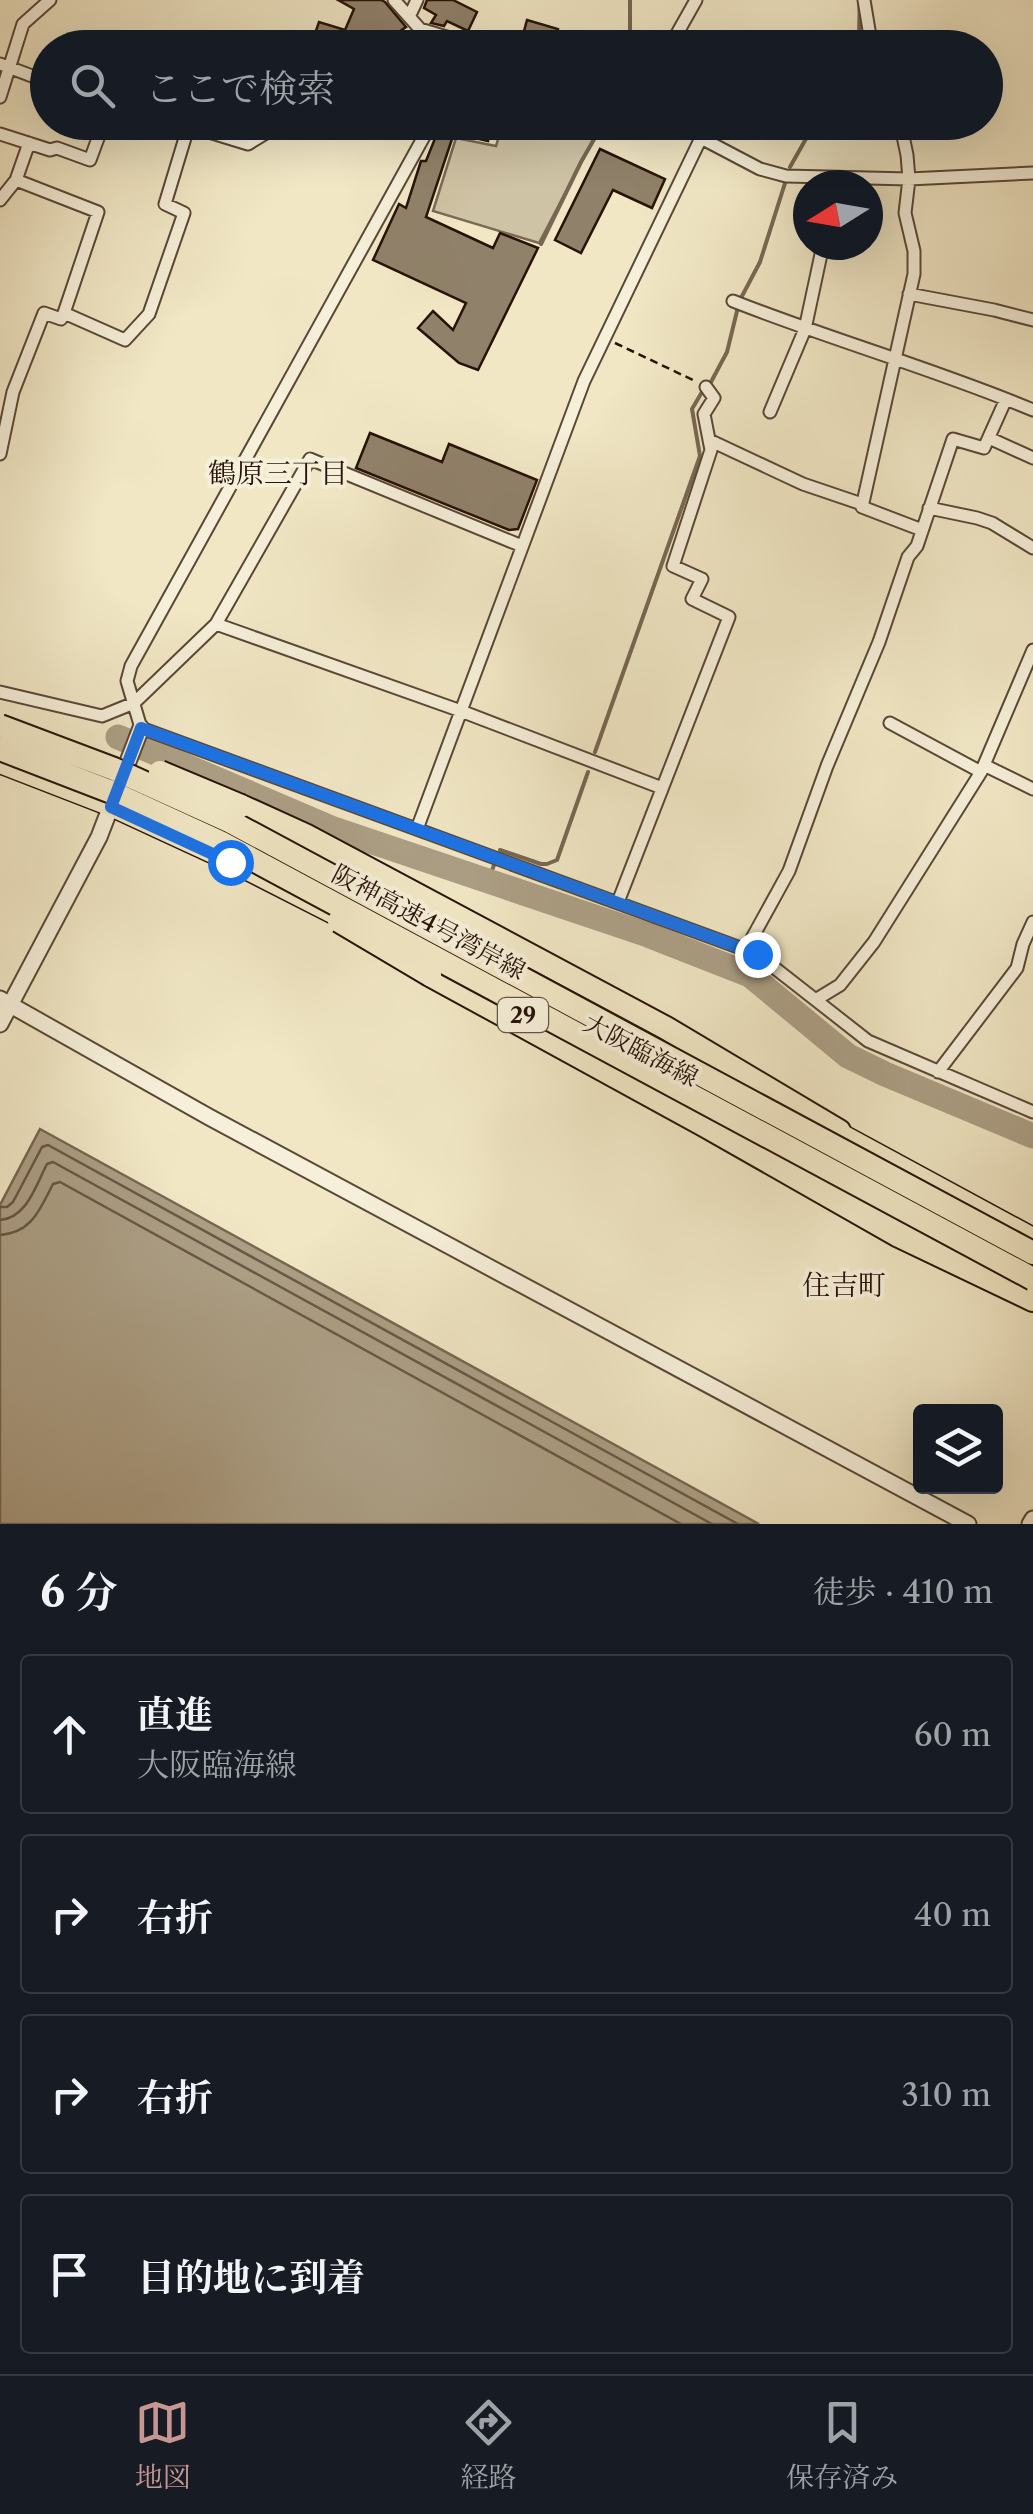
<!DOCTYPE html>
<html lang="ja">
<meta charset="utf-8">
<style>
body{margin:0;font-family:"Libre Caslon Text","Noto Serif JP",serif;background:#242831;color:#f1f3f6}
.controls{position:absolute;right:30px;bottom:30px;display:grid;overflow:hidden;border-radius:10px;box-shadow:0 10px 40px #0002}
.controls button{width:90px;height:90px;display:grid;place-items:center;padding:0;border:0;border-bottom:2px solid #363941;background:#171b24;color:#f1f3f6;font:50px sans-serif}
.compass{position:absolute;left:793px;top:170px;width:90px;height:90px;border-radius:50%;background:#171b24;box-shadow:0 10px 40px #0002;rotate:259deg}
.stop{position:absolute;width:30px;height:30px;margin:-22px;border:8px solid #1a73e8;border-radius:50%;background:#fff}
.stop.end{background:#1a73e8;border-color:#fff;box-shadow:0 2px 10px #0008}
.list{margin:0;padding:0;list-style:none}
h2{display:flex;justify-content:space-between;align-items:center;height:130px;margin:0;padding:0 40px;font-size:42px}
h2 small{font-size:32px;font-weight:400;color:#9ea1a6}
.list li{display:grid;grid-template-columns:65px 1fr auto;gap:30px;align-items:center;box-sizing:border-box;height:160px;margin:0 20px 20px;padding:0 20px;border:2px solid #363941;border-radius:10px}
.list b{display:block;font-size:38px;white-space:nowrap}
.list p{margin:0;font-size:32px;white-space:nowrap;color:#9ea1a6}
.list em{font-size:32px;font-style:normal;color:#9ea1a6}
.icon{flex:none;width:55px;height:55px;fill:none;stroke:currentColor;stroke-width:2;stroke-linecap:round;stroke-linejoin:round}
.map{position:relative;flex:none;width:1033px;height:1524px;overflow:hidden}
.search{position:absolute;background:#171b24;box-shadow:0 10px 40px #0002;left:30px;right:30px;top:30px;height:110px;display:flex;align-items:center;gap:25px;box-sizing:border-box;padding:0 35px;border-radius:55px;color:#9ea1a6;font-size:38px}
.sheet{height:850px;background:#171b24}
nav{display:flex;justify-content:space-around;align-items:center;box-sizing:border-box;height:140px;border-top:2px solid #363941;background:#171b24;font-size:28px;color:#9ea1a6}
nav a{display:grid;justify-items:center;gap:5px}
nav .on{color:#c59692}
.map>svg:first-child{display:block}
.green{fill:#cfc3a5;stroke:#7b6a56;stroke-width:2.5}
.water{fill:#ac9f85;stroke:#776753;stroke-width:2.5}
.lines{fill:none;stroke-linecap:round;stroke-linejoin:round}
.shore{stroke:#6a5846;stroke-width:2.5}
.stream{stroke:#776753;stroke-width:4}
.river{stroke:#ac9f85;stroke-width:25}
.building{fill:#90816a;stroke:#271208;stroke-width:2.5}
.minor-casing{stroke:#5a4737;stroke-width:15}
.tertiary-casing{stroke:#5a4737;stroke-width:19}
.primary-casing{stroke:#271208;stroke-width:21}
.motorway-casing{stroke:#271208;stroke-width:26}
.path{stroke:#271208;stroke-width:2.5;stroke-dasharray:8 5;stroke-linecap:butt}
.minor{stroke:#f6efd9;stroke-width:11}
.tertiary{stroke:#f6efd9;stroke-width:15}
.primary{stroke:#f1e7c5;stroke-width:18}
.motorway{stroke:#f1e7c5;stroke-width:22}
.motorway-bridge-casing{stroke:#271208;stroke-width:26;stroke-linecap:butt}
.motorway-bridge{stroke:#f1e7c5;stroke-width:22}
.route{stroke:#1a73e8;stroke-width:12}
.labels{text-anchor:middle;stroke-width:8;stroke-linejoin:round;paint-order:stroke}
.shield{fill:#f6efd9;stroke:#655447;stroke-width:2.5}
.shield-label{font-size:22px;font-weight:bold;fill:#271208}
.street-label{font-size:25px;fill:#271208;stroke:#f6efd9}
.neighbourhood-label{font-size:28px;fill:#271208;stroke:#f6efd9}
</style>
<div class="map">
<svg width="1033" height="1524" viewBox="0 0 1033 1524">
<rect width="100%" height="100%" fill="#f1e7c5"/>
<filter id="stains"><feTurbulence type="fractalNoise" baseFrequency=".002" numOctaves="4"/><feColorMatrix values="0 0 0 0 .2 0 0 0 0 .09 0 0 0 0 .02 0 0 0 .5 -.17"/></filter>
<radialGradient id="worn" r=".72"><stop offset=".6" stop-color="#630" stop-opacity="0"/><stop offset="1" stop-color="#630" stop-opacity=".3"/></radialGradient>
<path class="green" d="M503,122L602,123L539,243L433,211L456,138L496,146Z"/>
<path class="water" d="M40,1129L759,1524H0V1205Z"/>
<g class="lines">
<path class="shore" d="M0,1207H7L13,1202L42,1147L48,1145L738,1524
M0,1220C27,1218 36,1185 47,1164L53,1162L712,1524
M0,1235C32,1233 40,1209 53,1184L60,1182L681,1524"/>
<path class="stream" d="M630,0V48
M859,0C861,17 857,31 861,48
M790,167L807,137L812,122
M541,244L581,162L604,122
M741,298L760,262L786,180
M711,382L727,352L738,307
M595,752L700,456L692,409L702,392
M500,850L541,864H547L557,860L588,772
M488,881L494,865"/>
<path class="river" d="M118,737L331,828L648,935L750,975L848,1056L885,1074L1033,1136"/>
</g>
<path class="building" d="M338,0H381L385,2L406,27L387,40L394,48H374L361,35L356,48H319L311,45L319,22L345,30L354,9Z
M427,0H453L477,12L468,31L447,21L444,26L431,23L436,15L424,8Z
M527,20L558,29L553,48L520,46Z
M455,122H492L488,141L453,133Z
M438,131L453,136L426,217L493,248L500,233L538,248L478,370L459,363L418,328L433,311L453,330L466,303L373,260L399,204L406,208L421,161H426Z
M600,149L665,179L652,208L613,190L581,253L555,240Z
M370,433L442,462L449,444L537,480L518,529L509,530L356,468Z"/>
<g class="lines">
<defs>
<path id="minor" d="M394,0L420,29L483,48
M864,0L872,48
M409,17L417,0
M130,48L133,40
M410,48L434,33
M669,48L696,0
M0,64L48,82
M0,97L23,24L50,0
M176,122L248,144L284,122
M432,122L131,666L127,681L141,728L757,954L868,1041L1033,1112
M678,122L701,138L760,169L786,176L909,179L1033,173
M900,122L907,155L909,179L905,213L914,251V274L862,507L922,530
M0,134L50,150L57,148L90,160L104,122
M16,180L29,143
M0,200L16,180L98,212L64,313
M909,294L994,310L1033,320
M733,301C832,340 935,369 1033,410
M770,412L805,329L823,245
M989,438L1033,458
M709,440L803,484L862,504
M0,454L13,392L44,313L61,319L64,313L125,340L149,314L184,213L165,204L188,128
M929,508L977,518L992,523L1033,548
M216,624L461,711L662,788
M0,692L102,716L134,703L216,624L310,459L522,546
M890,723L981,772
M984,765L1033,789
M417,829L584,381L701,138
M618,902L729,617L692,599L702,579L673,566L711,450L704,414L714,398L706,387
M745,951L789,871L827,766L879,642L908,557L917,546L953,439L984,448L1006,399
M817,999L840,985L874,942L981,772L1033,650
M938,1072L1017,968L1023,944L1033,922"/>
<path id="tertiary" d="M0,999L209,1117L968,1524
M0,1024L99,837L141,728
M1030,1524L1033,1519"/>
<path id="primary" d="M0,764L111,807L230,862L334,915
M267,829L399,898
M828,1126L1033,1237
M815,1174L954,1251"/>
<path id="motorway" d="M241,806L305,835L666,1028L839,1131
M430,975L704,1125L897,1235L1033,1300"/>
</defs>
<use href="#minor" class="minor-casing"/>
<use href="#tertiary" class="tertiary-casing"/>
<use href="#primary" class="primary-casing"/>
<use href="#motorway" class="motorway-casing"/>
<path class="path" d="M615,343L693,380"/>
<use href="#minor" class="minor"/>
<use href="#tertiary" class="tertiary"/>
<use href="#primary" class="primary"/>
<use href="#motorway" class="motorway"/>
<defs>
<path id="motorway-bridge" d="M0,726L114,769L231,822L1033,1253
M0,749L109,791L220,842L1033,1279
M160,772L241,806
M339,921L430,975"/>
</defs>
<use href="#motorway-bridge" class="motorway-bridge-casing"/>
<use href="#motorway-bridge" class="motorway-bridge"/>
</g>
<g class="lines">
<path class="route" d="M230,862L111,807L141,728L757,954"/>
</g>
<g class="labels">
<rect class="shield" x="498" y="998" width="50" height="34" rx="8"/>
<g class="shield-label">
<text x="523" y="1023">29</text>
</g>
<g class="street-label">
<text transform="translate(429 922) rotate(28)" y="9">阪神高速4号湾岸線</text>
<text transform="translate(641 1050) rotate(28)" y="9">大阪臨海線</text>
</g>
<g class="neighbourhood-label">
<text x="278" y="483">鶴原三丁目</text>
<text x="844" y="1295">住吉町</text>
</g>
</g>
<rect width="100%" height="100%" filter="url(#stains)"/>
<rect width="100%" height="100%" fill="url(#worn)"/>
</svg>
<div class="controls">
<button><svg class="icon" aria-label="layers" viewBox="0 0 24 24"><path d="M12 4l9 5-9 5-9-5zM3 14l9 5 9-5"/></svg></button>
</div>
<svg class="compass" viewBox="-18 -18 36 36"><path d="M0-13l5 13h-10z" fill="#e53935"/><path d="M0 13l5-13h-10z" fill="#9ea1a6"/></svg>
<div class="stop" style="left:230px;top:862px"></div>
<div class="stop end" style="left:757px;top:954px"></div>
<div class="search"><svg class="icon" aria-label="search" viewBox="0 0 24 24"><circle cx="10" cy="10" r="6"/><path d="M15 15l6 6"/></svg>ここで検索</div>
</div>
<section class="sheet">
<h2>6 分<small>徒歩 · 410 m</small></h2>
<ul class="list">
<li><svg class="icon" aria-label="ahead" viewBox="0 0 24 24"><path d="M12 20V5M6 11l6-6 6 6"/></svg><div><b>直進</b><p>大阪臨海線</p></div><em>60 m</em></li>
<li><svg class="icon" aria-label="right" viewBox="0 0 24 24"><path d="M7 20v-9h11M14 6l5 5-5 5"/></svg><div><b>右折</b></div><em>40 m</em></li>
<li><svg class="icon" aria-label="right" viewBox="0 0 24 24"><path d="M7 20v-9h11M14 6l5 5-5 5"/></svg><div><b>右折</b></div><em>310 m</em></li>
<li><svg class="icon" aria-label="arrive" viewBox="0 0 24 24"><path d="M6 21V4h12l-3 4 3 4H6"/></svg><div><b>目的地に到着</b></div></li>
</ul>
</section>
<nav>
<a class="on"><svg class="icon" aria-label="map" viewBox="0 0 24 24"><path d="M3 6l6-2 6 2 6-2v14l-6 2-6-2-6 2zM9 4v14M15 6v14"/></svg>地図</a>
<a><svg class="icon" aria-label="directions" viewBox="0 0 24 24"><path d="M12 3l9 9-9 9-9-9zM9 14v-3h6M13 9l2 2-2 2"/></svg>経路</a>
<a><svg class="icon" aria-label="saved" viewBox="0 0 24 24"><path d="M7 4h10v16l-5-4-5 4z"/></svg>保存済み</a>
</nav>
